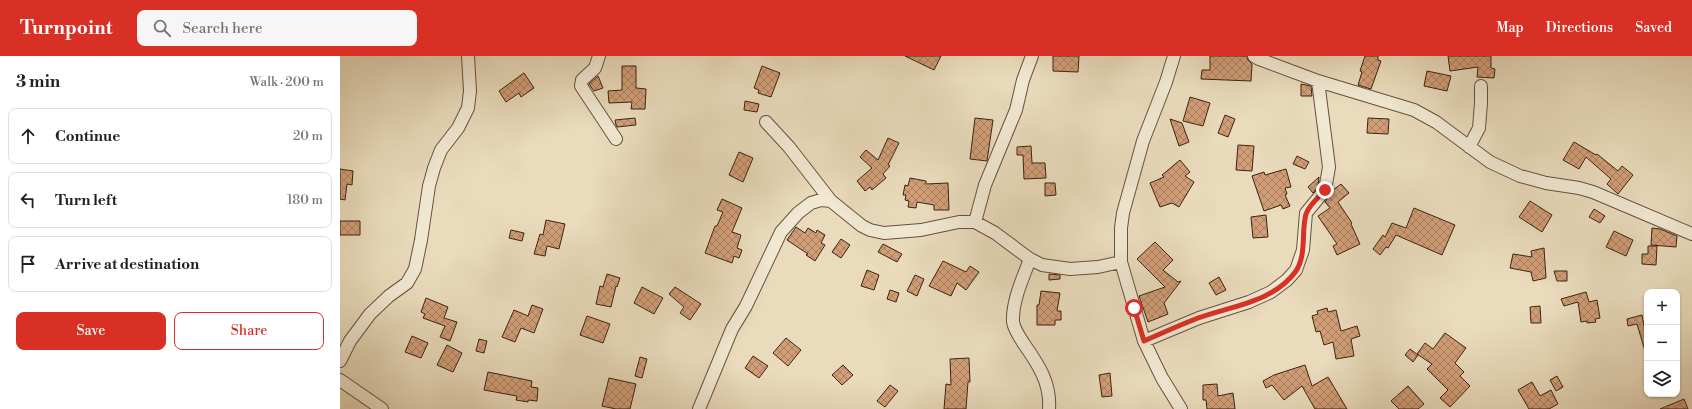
<!DOCTYPE html>
<meta charset="utf-8">
<style>
body{margin:0;font-family:"Libre Bodoni",serif;background:#f6f6f6;color:#202124}
.controls{position:absolute;right:12px;bottom:12px;display:grid;overflow:hidden;border-radius:8px;box-shadow:0 1px 3px #0004}
.controls button{width:36px;height:36px;display:grid;place-items:center;padding:0;border:0;border-bottom:1px solid #e0e0e0;background:#fff;color:#202124;font:20px sans-serif}
.stop{position:absolute;width:12px;height:12px;margin:-9px;border:3px solid #d93025;border-radius:50%;background:#fff}
.stop.end{background:#d93025;border-color:#fff;box-shadow:0 1px 4px #0008}
.list{margin:0;padding:0;list-style:none}
h2{display:flex;justify-content:space-between;align-items:center;height:52px;margin:0;padding:0 16px;font-size:17px}
h2 small{font-size:13px;font-weight:400;color:#757577}
.list li{display:grid;grid-template-columns:26px 1fr auto;gap:12px;align-items:center;box-sizing:border-box;height:56px;margin:0 8px 8px;padding:0 8px;border:1px solid #e0e0e0;border-radius:8px}
.list b{display:block;font-size:15px;white-space:nowrap}
.list em{font-size:13px;font-style:normal;color:#757577}
.actions{display:flex;gap:8px;padding:12px 16px}
.actions a{flex:1;padding:9px 0;border:1px solid #d93025;border-radius:8px;text-align:center;font-size:14px;color:#d93025}
.actions .main{background:#d93025;color:#fff}
.icon{flex:none;width:22px;height:22px;fill:none;stroke:currentColor;stroke-width:2;stroke-linecap:round;stroke-linejoin:round}
.map{position:relative;flex:none;width:1352px;height:353px;overflow:hidden}
header{display:flex;align-items:center;gap:24px;box-sizing:border-box;height:56px;padding:0 20px;background:#d93025;color:#fff}
header strong{font-size:19px}
nav{display:flex;gap:22px;margin-inline-start:auto;font-size:14px}
.search{width:280px;height:36px;background:#f6f6f6;display:flex;align-items:center;gap:10px;box-sizing:border-box;padding:0 14px;border-radius:8px;color:#757577;font-size:15px}
main{display:flex}
aside{flex:1;background:#fff}
.map>svg:first-child{display:block}
.building{fill:url(#building-cross-hatch);stroke:#3d2312}
.lines{fill:none;stroke-linecap:round;stroke-linejoin:round}
.minor-casing{stroke:#68513c;stroke-width:14}
.minor{stroke:#f1e8d3;stroke-width:12}
.route{stroke:#d93025;stroke-width:5}
</style>
<header>
<strong>Turnpoint</strong>
<div class="search"><svg class="icon" aria-label="search" viewBox="0 0 24 24"><circle cx="10" cy="10" r="6"/><path d="M15 15l6 6"/></svg>Search here</div>
<nav><a>Map</a><a>Directions</a><a>Saved</a></nav>
</header>
<main>
<aside>
<h2>3 min<small>Walk · 200 m</small></h2>
<ul class="list">
<li><svg class="icon" aria-label="ahead" viewBox="0 0 24 24"><path d="M12 20V5M6 11l6-6 6 6"/></svg><div><b>Continue</b></div><em>20 m</em></li>
<li><svg class="icon" aria-label="left" viewBox="0 0 24 24"><path d="M17 20v-9H6M10 6l-5 5 5 5"/></svg><div><b>Turn left</b></div><em>180 m</em></li>
<li><svg class="icon" aria-label="arrive" viewBox="0 0 24 24"><path d="M6 21V4h12l-3 4 3 4H6"/></svg><div><b>Arrive at destination</b></div></li>
</ul>
<div class="actions"><a class="main">Save</a><a>Share</a></div>
</aside>
<div class="map">
<svg width="1352" height="353" viewBox="0 0 1352 353">
<defs>
<pattern id="building-cross-hatch" width="8" height="8" patternUnits="userSpaceOnUse"><rect width="8" height="8" fill="#d19e77"/><path d="M0 0l8 8M0 8l8-8" fill="none" stroke="#ab8060"/></pattern>
</defs>
<rect width="100%" height="100%" fill="#e9dbbc"/>
<filter id="stains"><feTurbulence type="fractalNoise" baseFrequency=".005" numOctaves="4"/><feColorMatrix values="0 0 0 0 .2 0 0 0 0 .09 0 0 0 0 .02 0 0 0 .5 -.17"/></filter>
<radialGradient id="worn" r=".72"><stop offset=".6" stop-color="#630" stop-opacity="0"/><stop offset="1" stop-color="#630" stop-opacity=".3"/></radialGradient>
<path class="building" d="M565,0H601L594,14Z
M713,0H739L738,16L713,15Z
M870,0H907L908,4L912,8L911,25L861,23L862,14H870Z
M1025,0H1038V4L1041,5L1031,33L1018,29L1022,16L1020,15Z
M1108,0H1151V12L1155,13L1154,22L1137,21L1138,11L1110,15Z
M282,10H296V32L306,33L305,53H291L292,46L269,47L268,35L282,34Z
M422,10L440,17L431,41L418,37L419,34L414,32Z
M1087,15L1111,20L1107,35L1084,30Z
M184,17L194,32L181,41L179,37L166,46L159,35Z
M258,20L263,32L254,35L249,28Z
M961,28L971,30L972,40H961Z
M850,41L870,47L863,70L843,65Z
M405,45L419,48L417,56L404,54Z
M885,59L895,63L888,81L878,77Z
M295,62L296,69L277,71L276,69L275,64Z
M635,62L653,64L647,105L630,103Z
M1028,62L1049,63L1048,78L1027,77Z
M830,63L842,67L849,86L839,90Z
M548,82L559,87L548,109L550,110L543,118L546,122L532,134L530,131L525,135L517,125L532,112L520,101L526,94L538,104Z
M1234,86L1256,99L1257,98L1278,115L1282,110L1293,119L1278,138L1267,128L1271,123L1246,101L1239,113L1223,104Z
M898,89L914,90L912,115L896,114Z
M691,90L692,107H705L706,122L684,123L683,99H677V91Z
M399,96L413,102L403,126L389,119Z
M957,100L969,106L965,113L953,108Z
M840,104L850,116L845,120L854,126L839,151L832,147L820,151L810,127L824,121L822,119Z
M0,113L13,115L12,129L7,128L5,144L0,143Z
M946,113L951,131L945,132L947,138L945,139L950,150L943,153L941,149L924,155L912,120L924,116L925,119Z
M979,121L978,131L973,137L968,131Z
M570,122L586,125V128L608,127L609,154H594V149L577,146L576,152L568,151L569,145L565,144L566,139H563L565,129L568,130Z
M705,127H715L716,139L705,140Z
M1001,128L1009,137L998,146L1012,167L1011,168L1020,188L997,199L993,190L997,188L978,160L990,152L985,146L993,134Z
M382,143L402,152L392,176L401,179L397,192L402,194L399,202L394,200L392,207L365,197L375,170H377L383,156L377,154Z
M1190,145L1212,159L1202,176L1179,161Z
M1074,152L1115,169L1102,199L1056,179L1048,192L1046,191L1040,199L1033,193L1043,179L1045,181L1052,167L1066,172Z
M1254,153L1265,160L1260,167L1249,161Z
M926,159L928,181L913,182L911,161Z
M206,164L225,168L219,193L207,190L205,200L194,198L200,178L203,179Z
M0,165H20V179H0Z
M456,171L465,177L468,172L476,177L477,174L485,179L481,187L485,189L475,205L466,199L468,198L447,184Z
M1312,172L1320,173L1337,180L1336,191L1311,189Z
M171,174L184,177L182,185L169,182Z
M1274,175L1293,184L1286,200L1266,191Z
M501,183L510,189L501,202L492,196Z
M815,186L833,204L823,214L838,226L841,225L824,247L828,258L808,266L799,240L825,231L797,203Z
M543,188L562,198L557,206L538,196Z
M1308,190H1317L1316,209L1302,208V198H1308Z
M1204,192L1206,222L1193,225L1191,216L1170,212L1173,198L1192,201L1191,195Z
M603,205L626,216L630,210L639,216L626,234L617,227L611,240L589,230Z
M527,214L539,219L534,234L521,230Z
M1214,215H1227V225H1217Z
M267,218L280,222L277,231L276,230L271,251L256,248L260,230L263,231Z
M709,218L720,219V223L709,224Z
M575,219L584,223L577,240L567,235Z
M879,221L886,234L876,239L869,227Z
M302,231L323,242L314,258L294,247Z
M335,231L361,248L350,264L340,257L344,251L329,238Z
M550,234L559,237L556,246L547,243Z
M701,235L720,237L717,255H721V264H715V269H697V249H699Z
M1246,236L1249,246L1257,244L1260,262L1255,263L1256,266L1247,267V265L1241,266L1238,246L1224,250L1221,243Z
M86,242L108,251L104,262L117,266L110,285L100,281L105,270L83,262L85,258L81,256Z
M192,249L203,253L194,277L181,272L175,286L162,281L174,254L188,260Z
M1200,250L1201,267H1191L1190,251Z
M987,252L988,256L996,254L1001,275L1017,270L1020,280L1011,283L1014,300L996,303L993,286L984,289L980,275L976,276L972,260L978,258L977,255Z
M1302,259L1304,270L1307,269V295H1305L1297,268L1288,270L1287,263Z
M247,260L270,268L263,287L240,279Z
M1105,277L1126,292L1115,307L1124,316L1120,320L1130,330L1110,351L1100,342L1108,334L1087,313L1092,308L1077,298L1085,287L1093,293Z
M72,280L88,287L81,302L65,296Z
M446,282L461,294L448,310L433,297Z
M139,283L147,285L144,297L136,295Z
M107,289L122,297L113,316L97,309Z
M1070,293L1078,299L1073,306L1065,299Z
M413,300L428,310L419,322L405,312Z
M300,301L307,303L302,322L295,320Z
M629,302L630,326H628L626,353H604L606,328L611,329L610,303Z
M503,309L513,319L502,329L492,319Z
M965,309L972,330L988,321L1007,353H975L962,330L944,344L932,329L926,332L923,325L934,319Z
M148,316L192,325L191,331L198,332L197,345L188,344V346L176,344L177,340L144,334Z
M770,317L772,340L762,341L759,319Z
M1217,320L1223,331L1216,335L1210,324Z
M269,322L296,328L290,353H276L262,350Z
M1192,326L1200,340L1211,334L1218,348L1209,353H1189L1178,334Z
M877,328L878,340L893,337L895,353H867L866,344H863V329Z
M550,329L558,335L545,351L537,345Z
M1068,330L1084,348L1078,353H1059L1051,345Z
M1344,343L1348,353H1320Z"/>
<g class="lines">
<defs>
<path id="minor" d="M259,0L255,12L242,24L241,30L276,83
M834,0L826,26L803,85L783,157L781,172V206L804,285L822,322L841,353
M914,0L919,3L978,25L1074,54L1096,66L1150,106L1180,120L1206,127L1239,132L1253,136L1352,178
M426,66L449,91L491,145
M1129,91L1139,72L1141,47V30
M635,166L645,129L676,54L683,24L692,0
M690,203C683,222 672,245 673,266C674,273 680,282 684,288C698,308 711,327 709,353
M804,285L859,262L909,246L931,236L947,224L956,214L963,194L966,157L985,134L989,111L978,25
M0,305L10,285L30,258L49,240L67,227L75,213L81,184L89,130L94,112L101,94L118,72L128,52L130,35L128,0
M0,324L42,353
M359,353L392,273L406,250L441,176L458,157L471,147L481,144L491,145L522,170L530,174L544,177L581,174L619,166H635L655,177L690,203L702,209L730,213L758,211L781,206"/>
</defs>
<use href="#minor" class="minor-casing"/>
<use href="#minor" class="minor"/>
</g>
<g class="lines">
<path class="route" d="M794,252L804,285C822,277 840,269 858,262C891,250 934,246 956,215C967,198 961,175 966,158C969,149 979,141 985,134"/>
</g>
<rect width="100%" height="100%" filter="url(#stains)"/>
<rect width="100%" height="100%" fill="url(#worn)"/>
</svg>
<div class="controls">
<button>+</button>
<button>−</button>
<button><svg class="icon" aria-label="layers" viewBox="0 0 24 24"><path d="M12 4l9 5-9 5-9-5zM3 14l9 5 9-5"/></svg></button>
</div>
<div class="stop" style="left:794px;top:252px"></div>
<div class="stop end" style="left:985px;top:134px"></div>
</div>
</main>
